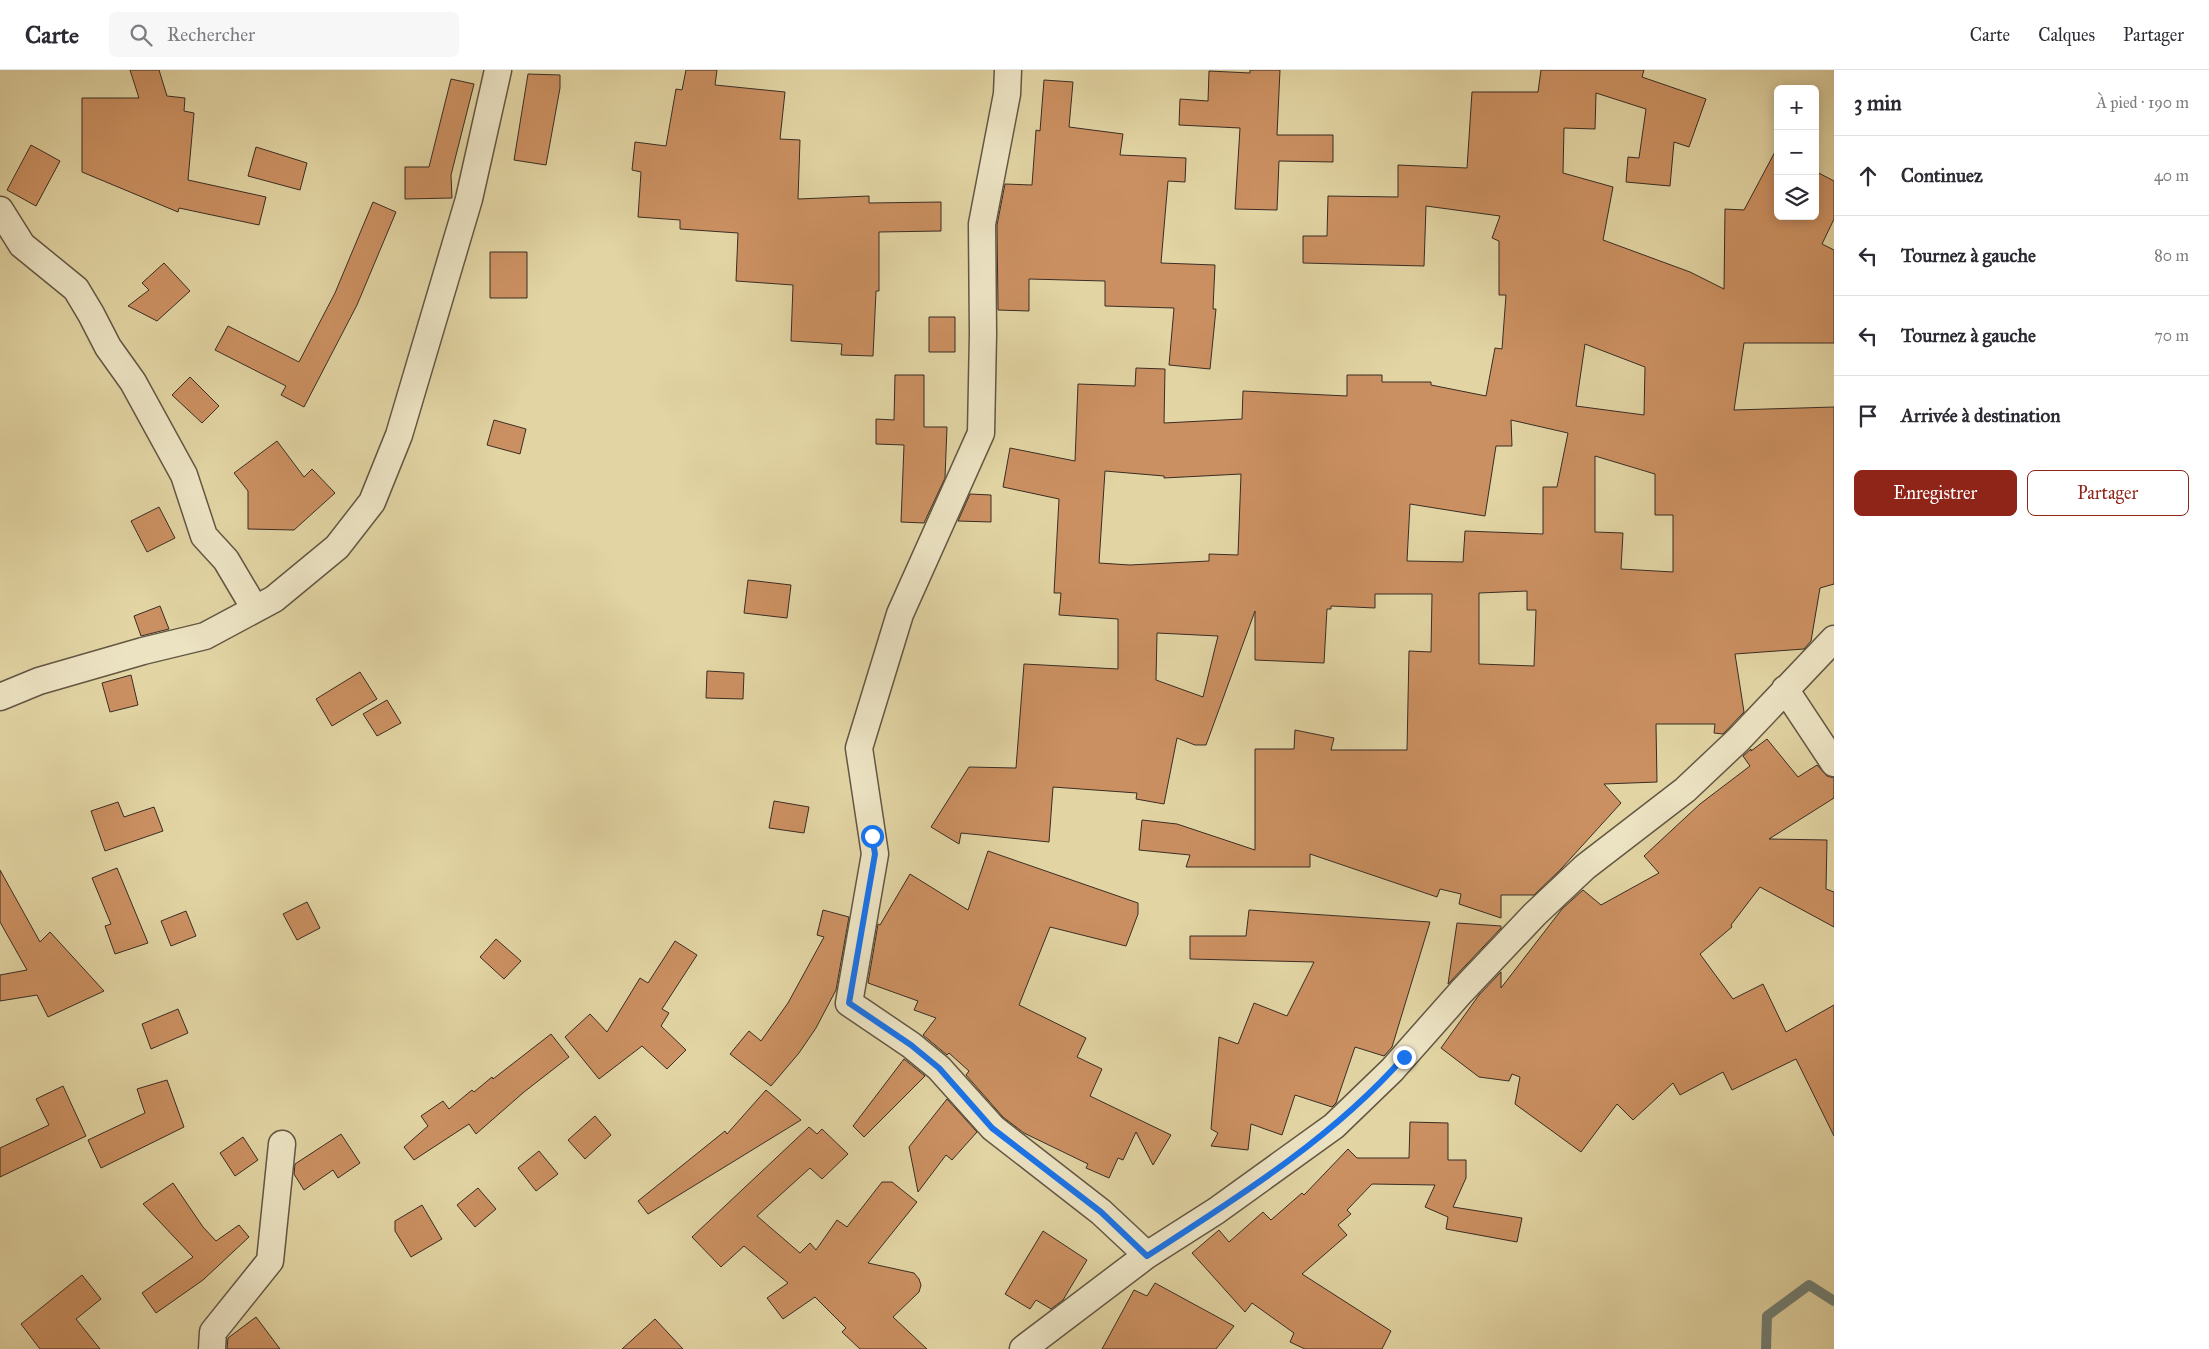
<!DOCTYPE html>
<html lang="fr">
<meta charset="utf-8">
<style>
body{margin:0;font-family:"IM FELL Great Primer",serif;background:#f7f7f7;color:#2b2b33}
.controls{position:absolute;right:15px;top:15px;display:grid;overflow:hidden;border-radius:8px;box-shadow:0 2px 12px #0003}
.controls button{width:45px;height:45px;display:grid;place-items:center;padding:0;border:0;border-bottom:1px solid #e1e1e2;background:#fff;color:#2b2b33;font:25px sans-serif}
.stop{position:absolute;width:15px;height:15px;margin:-11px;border:4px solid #1a73e8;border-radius:50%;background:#fff}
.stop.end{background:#1a73e8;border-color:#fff;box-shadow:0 1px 5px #0008}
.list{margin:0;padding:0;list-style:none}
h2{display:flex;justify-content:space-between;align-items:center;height:65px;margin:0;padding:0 20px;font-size:21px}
h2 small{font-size:16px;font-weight:400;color:#7c7c81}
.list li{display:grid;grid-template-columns:32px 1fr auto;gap:15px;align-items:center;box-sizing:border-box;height:80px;padding:0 20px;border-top:1px solid #e1e1e2}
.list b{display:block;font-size:19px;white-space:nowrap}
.list em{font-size:16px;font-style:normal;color:#7c7c81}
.actions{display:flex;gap:10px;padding:15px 20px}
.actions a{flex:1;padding:11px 0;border:1px solid #8f2418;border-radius:8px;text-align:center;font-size:18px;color:#8f2418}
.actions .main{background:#8f2418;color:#fff}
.icon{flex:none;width:28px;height:28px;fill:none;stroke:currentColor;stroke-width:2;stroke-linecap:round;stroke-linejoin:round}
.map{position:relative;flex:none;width:1834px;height:1279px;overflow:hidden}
header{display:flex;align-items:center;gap:30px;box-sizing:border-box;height:70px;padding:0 25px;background:#fff;border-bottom:1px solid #e1e1e2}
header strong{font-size:24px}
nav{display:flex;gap:28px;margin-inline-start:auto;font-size:18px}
.search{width:350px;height:45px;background:#f7f7f7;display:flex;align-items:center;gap:12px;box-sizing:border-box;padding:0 18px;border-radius:8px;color:#7c7c81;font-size:19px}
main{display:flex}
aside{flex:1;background:#fff}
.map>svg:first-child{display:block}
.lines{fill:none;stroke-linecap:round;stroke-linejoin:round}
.stream{stroke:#718076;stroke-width:10}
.building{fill:#cb9061;stroke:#392d24;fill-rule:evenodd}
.street-casing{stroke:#635744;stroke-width:29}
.street{stroke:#ece3c3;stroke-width:26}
.route{stroke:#1a73e8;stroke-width:6}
</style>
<header>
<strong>Carte</strong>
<div class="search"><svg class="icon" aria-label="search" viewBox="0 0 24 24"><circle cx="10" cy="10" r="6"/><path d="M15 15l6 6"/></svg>Rechercher</div>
<nav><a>Carte</a><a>Calques</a><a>Partager</a></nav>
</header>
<main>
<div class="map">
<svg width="1834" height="1279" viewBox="0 0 1834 1279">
<rect width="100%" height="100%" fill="#e2d4a3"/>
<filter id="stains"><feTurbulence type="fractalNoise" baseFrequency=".004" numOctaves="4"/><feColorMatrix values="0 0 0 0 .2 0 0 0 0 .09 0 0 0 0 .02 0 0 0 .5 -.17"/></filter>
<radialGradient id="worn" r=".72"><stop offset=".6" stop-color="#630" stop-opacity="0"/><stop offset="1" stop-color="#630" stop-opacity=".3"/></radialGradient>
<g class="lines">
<path class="stream" d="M1766,1279L1767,1246L1809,1215L1834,1231"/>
</g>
<path class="building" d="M130,0H159L167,26L185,28L184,41L194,43L188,110L266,127L259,155L179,138L178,142L82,102V28H139Z
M686,0H717L715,15L785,22L780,69L800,70L798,129L869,126V133L941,132V161L879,162V221H876L873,286L841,285L842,274L791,271L793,215L736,211L738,163L680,159V150L638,147L641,102L632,100L635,72L666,76L676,19L682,20Z
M1250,0H1280L1277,65H1333V92L1279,91L1277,140L1235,139L1240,58L1179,55L1180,29L1208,31L1209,1L1250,3Z
M1541,0H1644L1642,7L1706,29L1689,77L1674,72L1670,116L1626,112L1628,87L1639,88L1646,39L1596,23L1595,59L1564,58L1563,103L1613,117L1603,170L1690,202L1724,219L1725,139L1744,140L1776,80L1778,81V146H1815V101L1834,111V149L1822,174L1834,180V273H1744L1734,340L1834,337V514L1820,518L1811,571L1804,579L1735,584L1744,642L1723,664L1714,663L1715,654H1656L1657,712L1604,714L1621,733L1561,799L1534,825H1501V848L1459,834L1461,824L1440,819L1437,827L1310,784V797H1186L1190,785L1139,780L1142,750L1177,754L1255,780V679H1294L1295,660L1334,668L1331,680H1407L1409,581L1431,582L1432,524H1375V538L1331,536V539H1327L1324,593L1255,590V541L1206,675H1195L1177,668L1164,734L1136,729L1137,723L1053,717L1049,772L961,763L959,774L931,757L969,697L1016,698L1024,594L1118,599V549L1059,545L1061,523H1054L1059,429L1003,417L1010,378L1075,391L1078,314L1135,316L1136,298L1165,299L1164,353L1242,349L1243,321L1347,326V305H1382V312H1431V315L1486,326L1495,278L1502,279L1506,225H1499V171L1492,168L1500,146L1426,136L1424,196L1303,193V166H1327L1328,126L1398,127V95L1467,98L1472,22H1538ZM1585,274L1645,297L1644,345L1576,336ZM1511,350L1568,363L1557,417H1543V464L1465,461L1463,492L1407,491L1410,434L1485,446L1496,376H1512ZM1595,386L1655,404V445H1673V502L1621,499L1623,463L1595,462ZM1105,401L1164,406V408L1241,404L1238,485L1209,484V491L1130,495L1099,493ZM1527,521V540H1536L1534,596L1479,594V523ZM1157,563L1218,566L1203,627L1156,610Z
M528,4L560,5V18L546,95L514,90Z
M451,9L474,14L451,105L452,128L405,129V97H429Z
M1044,10L1073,12L1069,57L1123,64L1120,85L1186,88L1185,112L1168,111L1161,193L1215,195L1213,239H1216L1210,299L1169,295L1174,238L1105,236V211L1029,209V241L998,240L997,155L1005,114L1032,115L1036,60L1040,61Z
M31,75L60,91L36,136L7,120Z
M256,77L307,93L300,120L248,106Z
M373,132L396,142L357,235L304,337L281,325L286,316L215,280L228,256L299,292L335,223Z
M490,182H527V228H490Z
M164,193L190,221L157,251L128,236L149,220L142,213Z
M929,247H955V282H929Z
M895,305H924V357H947L945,408L924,453L901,452L904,375L876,374V349L894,350Z
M190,307L219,336L202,353L172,325Z
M494,350L526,359L520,384L487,375Z
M277,371L304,407L312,399L335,423L294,460L248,459V421L234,403Z
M970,424L991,425V452L958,451Z
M159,437L175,468L147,482L131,451Z
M748,510L791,515L787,548L744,543Z
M160,536L169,559L141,566L134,546Z
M707,601L744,603L743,629L706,628Z
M360,602L377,629L332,656L316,629Z
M131,605L138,635L110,642L102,613Z
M387,630L401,653L377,666L363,644Z
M1767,669L1798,707L1817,695L1827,706L1834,708V728L1769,769L1827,770L1826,819L1834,822V857L1760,817L1731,855L1732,857L1700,884L1733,929L1763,914L1786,962L1834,935V1066L1796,989L1732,1020L1723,1002L1680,1025L1673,1013L1633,1050L1617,1034L1581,1082L1515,1034L1520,1007L1512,1004L1509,1011L1479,1007L1441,978L1479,925L1501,902V918L1562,839L1583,820L1601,835L1659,803L1644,786L1700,734L1750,696L1743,686L1751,679V681Z
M774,731L809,737L804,763L769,758Z
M118,732L124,747L154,737L163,761L105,781L91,741Z
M988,781L1138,833V844L1126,876L1050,857L1019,935L1086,968L1077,987L1102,999L1090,1026L1171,1065L1153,1095L1136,1062L1123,1090L1118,1088L1109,1108L1086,1098L1088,1094L1024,1063L1003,1047L966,1005L969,1001L949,983L947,985L923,965L936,948L914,940L918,931L868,913L878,854L880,855L910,804L968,840Z
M117,798L148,873L115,884L105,856L111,854L92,808Z
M0,800L40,872L50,862L104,921L48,947L37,925L0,931V905L27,900L0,852Z
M307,832L320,858L297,870L283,844Z
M823,840L849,847L836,920L816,958L799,983L771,1016L730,984L749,961L761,971L788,933L824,867L817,865Z
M1249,840L1430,852L1392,977L1384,986L1355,977L1336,1033L1332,1037L1295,1025L1282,1065L1251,1054L1248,1080L1211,1076L1218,1063L1211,1059L1219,967L1238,974L1254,933L1287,946L1314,892L1190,889V866H1246Z
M186,841L196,866L171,876L161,851Z
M1457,853L1501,856V858L1448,914Z
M496,869L521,891L504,909L480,887Z
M675,871L697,885L662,939L669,943L661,956L686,980L667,999L642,976L599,1009L565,967L590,944L607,962L640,908L648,913Z
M178,939L188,963L151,979L142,954Z
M551,964L569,987L524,1022L476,1064L469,1054L414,1090L404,1077L428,1056L421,1046L443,1031L449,1039L472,1020L474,1022L492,1007L493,1009Z
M904,989L925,1006L864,1067L853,1056Z
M167,1010L184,1057L101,1098L88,1070L145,1043L137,1019Z
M63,1016L86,1066L0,1107V1078L49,1055L36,1029Z
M766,1020L801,1050L648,1144L638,1131L725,1061L727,1064Z
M947,1029L977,1062L952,1090L946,1085L918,1122L909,1077Z
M595,1046L611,1065L585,1089L568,1070Z
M1410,1052L1448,1053V1090H1466V1108L1453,1137L1522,1148L1517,1172L1446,1159L1448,1147L1425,1137L1435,1115L1372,1114L1347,1140L1351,1144L1338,1155L1347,1165L1302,1204L1391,1261L1382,1279H1305L1290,1272L1294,1263L1252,1233L1245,1242L1192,1183L1219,1160L1229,1172L1263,1142L1271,1150L1302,1123L1304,1125L1348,1079L1357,1088H1409Z
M809,1057L817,1064L822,1059L848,1084L822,1109L810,1098L757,1146L800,1183L810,1173L816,1180L837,1150L847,1157L882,1112H892L917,1132L868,1193L914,1203L919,1209L921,1215L919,1222L893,1247L927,1279H860L842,1262L846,1258L815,1227L783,1249L767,1228L788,1213L744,1176L721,1197L692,1167Z
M341,1064L360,1093L338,1108L333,1100L304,1120L294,1104L295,1094Z
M243,1067L258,1090L235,1106L220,1083Z
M539,1081L558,1104L536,1121L518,1098Z
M173,1113L203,1157L216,1171L239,1155L249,1167L203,1210L156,1243L142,1223L193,1187L143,1134Z
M478,1118L496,1139L475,1157L457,1135Z
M422,1135L442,1169L411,1187L395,1161V1151Z
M1043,1161L1087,1190L1063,1230L1051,1239L1036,1230L1030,1239L1005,1224Z
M82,1205L101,1229L76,1249L100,1279H40L21,1254Z
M1155,1213L1234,1256L1216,1279H1102L1134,1220L1147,1226Z
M256,1247L280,1279H227L228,1268Z
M655,1249L683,1279H622Z"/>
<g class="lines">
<defs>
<path id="street" d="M1008,0L1007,24L982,154L983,264L981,363L900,544L859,678L875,784L849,933L911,975L939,998L993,1058L1101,1142L1147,1185
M0,140L22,175L76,219L91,244L108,277L133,312L184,405L204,466L226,490L255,539
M1785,619L1834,693
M0,627L39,611L143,581L205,566L274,529L337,477L372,432L399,365L469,129L498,0
M212,1279L213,1262L270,1191L282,1074
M1023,1279L1147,1185L1216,1141L1334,1056L1392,1000L1461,922L1535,844L1585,797L1685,720L1738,670L1834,569"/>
</defs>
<use href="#street" class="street-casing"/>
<use href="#street" class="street"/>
</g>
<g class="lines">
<path class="route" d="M872,766L875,784L849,933L911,975L939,998L992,1058L1101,1142L1147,1186C1237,1128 1333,1068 1404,987"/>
</g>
<rect width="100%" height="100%" filter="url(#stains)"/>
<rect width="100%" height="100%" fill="url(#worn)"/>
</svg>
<div class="controls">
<button>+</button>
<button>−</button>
<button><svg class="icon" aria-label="layers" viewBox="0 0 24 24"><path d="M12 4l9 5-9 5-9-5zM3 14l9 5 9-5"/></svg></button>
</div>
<div class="stop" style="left:872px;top:766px"></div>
<div class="stop end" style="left:1404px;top:987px"></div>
</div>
<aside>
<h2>3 min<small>À pied · 190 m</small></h2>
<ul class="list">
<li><svg class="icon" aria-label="ahead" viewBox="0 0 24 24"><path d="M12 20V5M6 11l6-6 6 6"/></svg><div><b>Continuez</b></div><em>40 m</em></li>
<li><svg class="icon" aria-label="left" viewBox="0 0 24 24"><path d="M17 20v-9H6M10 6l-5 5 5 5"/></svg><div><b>Tournez à gauche</b></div><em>80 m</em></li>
<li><svg class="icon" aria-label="left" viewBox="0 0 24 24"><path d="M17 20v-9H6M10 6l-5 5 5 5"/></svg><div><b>Tournez à gauche</b></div><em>70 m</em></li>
<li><svg class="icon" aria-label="arrive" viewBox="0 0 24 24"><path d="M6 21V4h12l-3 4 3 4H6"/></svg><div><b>Arrivée à destination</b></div></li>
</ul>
<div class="actions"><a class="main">Enregistrer</a><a>Partager</a></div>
</aside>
</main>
